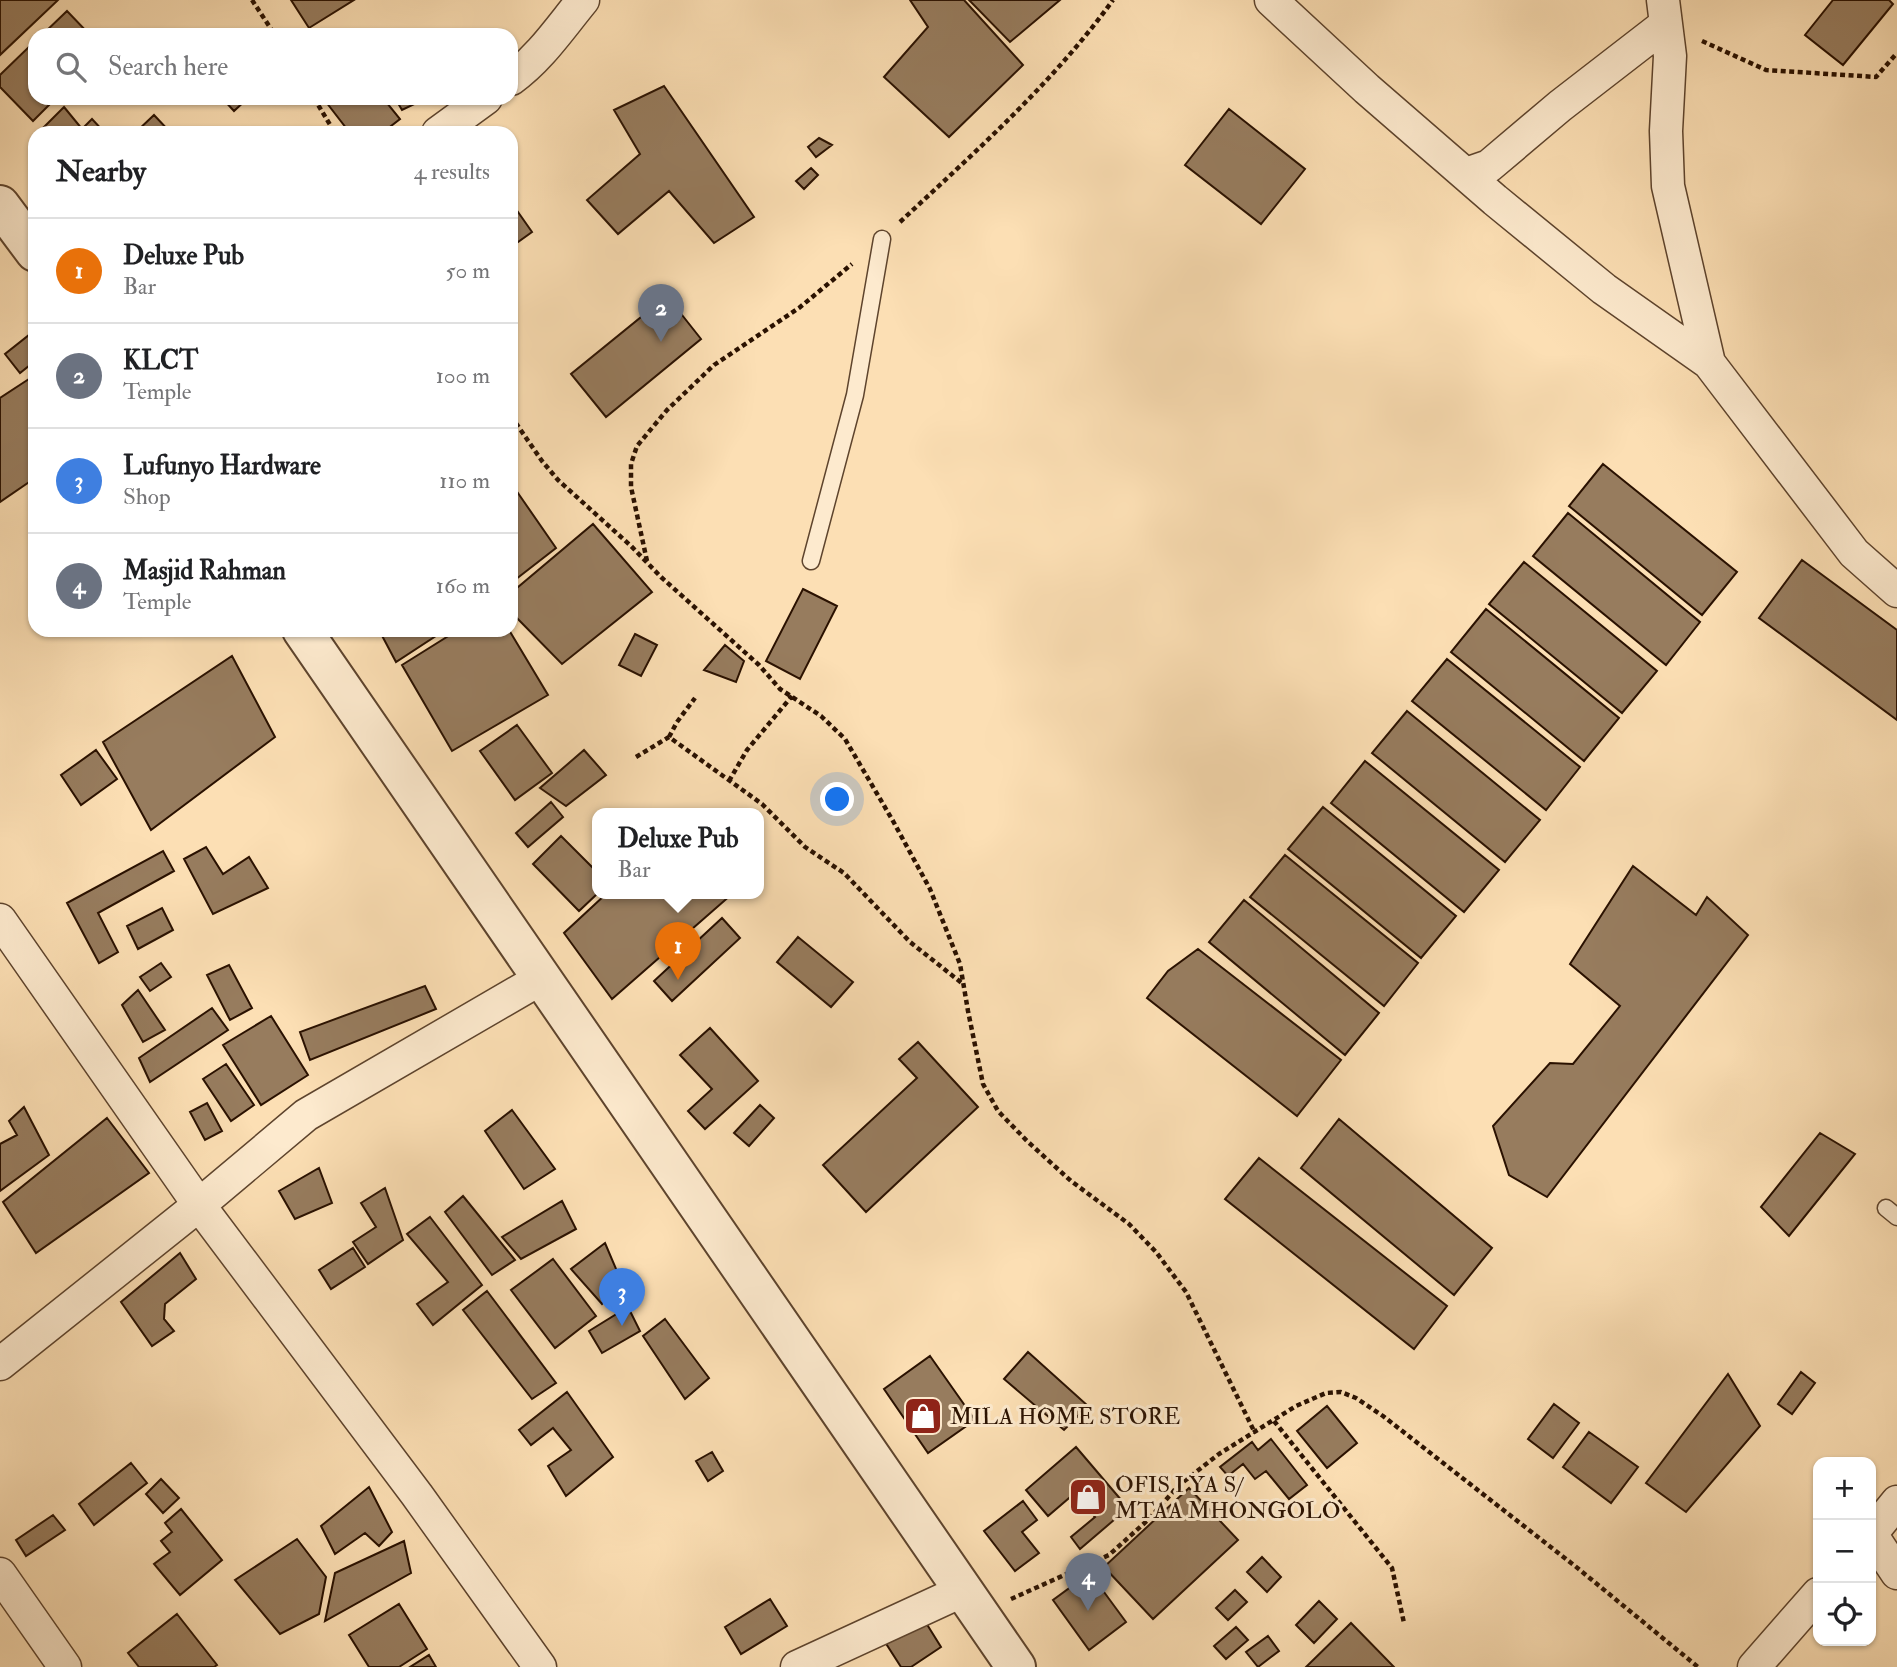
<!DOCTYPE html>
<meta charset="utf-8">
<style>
body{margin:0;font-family:"IM FELL Double Pica",serif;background:#f2f2f2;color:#202124}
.controls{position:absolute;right:21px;bottom:21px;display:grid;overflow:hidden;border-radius:14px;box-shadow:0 2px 5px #0004}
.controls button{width:63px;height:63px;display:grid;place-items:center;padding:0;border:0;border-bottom:2px solid #e0e0e0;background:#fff;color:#202124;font:35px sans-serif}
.you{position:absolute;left:838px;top:800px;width:24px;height:24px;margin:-18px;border:5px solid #fff;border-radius:50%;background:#1a73e8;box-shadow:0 0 0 10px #1a73e833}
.badge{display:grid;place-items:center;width:46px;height:46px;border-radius:50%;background:#8f2418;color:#fff;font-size:23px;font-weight:700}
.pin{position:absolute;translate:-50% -58px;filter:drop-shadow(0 2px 4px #0008)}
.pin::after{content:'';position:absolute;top:37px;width:24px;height:21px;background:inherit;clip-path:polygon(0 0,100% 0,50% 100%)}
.popup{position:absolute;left:592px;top:808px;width:172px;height:91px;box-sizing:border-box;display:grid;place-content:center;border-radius:14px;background:#fff;filter:drop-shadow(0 2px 5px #0005);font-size:23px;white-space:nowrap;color:#757577}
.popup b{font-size:26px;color:#202124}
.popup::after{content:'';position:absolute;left:50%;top:100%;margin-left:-14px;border:14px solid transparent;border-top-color:#fff}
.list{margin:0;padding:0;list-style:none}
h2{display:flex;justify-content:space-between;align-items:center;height:91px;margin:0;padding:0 28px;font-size:30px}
h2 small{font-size:23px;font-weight:400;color:#757577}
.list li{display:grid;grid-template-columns:46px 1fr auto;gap:21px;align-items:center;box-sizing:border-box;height:105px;padding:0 28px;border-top:2px solid #e0e0e0}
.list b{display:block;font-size:26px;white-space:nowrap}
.list p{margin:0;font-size:23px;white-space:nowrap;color:#757577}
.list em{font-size:23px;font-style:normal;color:#757577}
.icon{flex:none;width:38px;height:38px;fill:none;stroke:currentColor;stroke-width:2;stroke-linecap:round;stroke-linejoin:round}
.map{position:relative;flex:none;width:1897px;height:1667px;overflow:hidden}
.search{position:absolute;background:#fff;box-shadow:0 2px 5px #0004;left:28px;top:28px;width:490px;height:77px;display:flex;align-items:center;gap:18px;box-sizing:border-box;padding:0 24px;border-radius:21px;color:#757577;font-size:26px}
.panel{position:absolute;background:#fff;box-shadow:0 2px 5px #0004;left:28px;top:126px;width:490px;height:511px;border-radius:21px}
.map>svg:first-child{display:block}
.building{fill:#977c5e;stroke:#2a1100;stroke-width:2}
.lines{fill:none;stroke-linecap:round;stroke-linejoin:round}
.service-casing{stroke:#5e442d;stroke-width:19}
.minor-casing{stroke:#5e442d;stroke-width:35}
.tertiary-casing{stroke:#5e442d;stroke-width:42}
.path{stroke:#2a1100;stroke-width:4.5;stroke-dasharray:5 3.5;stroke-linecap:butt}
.service{stroke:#fdeace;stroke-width:16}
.minor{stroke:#fdeace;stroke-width:32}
.tertiary{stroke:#fdeace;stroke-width:38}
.labels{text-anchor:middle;stroke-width:6;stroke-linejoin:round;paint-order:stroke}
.poi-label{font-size:23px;fill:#2a1100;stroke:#fdeace;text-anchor:start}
</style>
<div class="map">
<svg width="1897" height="1667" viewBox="0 0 1897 1667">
<rect width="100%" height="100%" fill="#fcdfb4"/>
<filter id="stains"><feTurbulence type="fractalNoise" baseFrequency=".00286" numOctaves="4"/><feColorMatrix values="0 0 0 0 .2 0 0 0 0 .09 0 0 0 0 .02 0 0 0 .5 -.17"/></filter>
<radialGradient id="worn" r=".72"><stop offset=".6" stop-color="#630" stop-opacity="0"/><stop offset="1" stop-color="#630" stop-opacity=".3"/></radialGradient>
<path class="building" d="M0,0H58L0,55Z
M291,0H354L309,28Z
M910,0H964L1023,65L949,137L884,77L928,27Z
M969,0H1060L1010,42Z
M1833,0H1889L1893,4L1843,65L1805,35Z
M67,11L90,35H42Z
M35,41V98H54L55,99L33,121L0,87V75Z
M664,86L754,217L714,243L669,191L618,234L587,200L640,154L614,110Z
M222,98H248L234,111Z
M323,98H383L400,119L382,133H350Z
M395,98H424L425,99L402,110Z
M64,107L82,129L92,119L105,133H41L40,131Z
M1229,109L1305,169L1261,224L1185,165Z
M154,115L171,133H135Z
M819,138L832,145L816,157L808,147Z
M811,168L818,175L804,189L796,181Z
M511,202L532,232L511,247Z
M667,296L701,339L606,417L571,374Z
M29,335L35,342V361L20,373L5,354Z
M35,375V478L0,502V398Z
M1603,464L1737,572L1702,615L1569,506Z
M511,483L556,548L511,583Z
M1568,513L1700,622L1666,665L1533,556Z
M593,524L652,592L562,664L511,612V593Z
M1802,560L1897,630V720L1759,618Z
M1524,562L1657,671L1622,713L1489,604Z
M803,589L837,606L800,679L766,661Z
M1486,609L1619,718L1584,761L1451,652Z
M379,630H445L396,662Z
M458,630H509L548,695L452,751L402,665Z
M635,634L657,645L641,676L619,665Z
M725,645L744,661L736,682L704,670Z
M232,656L275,737L151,830L103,742Z
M1447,659L1580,767L1546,810L1412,701Z
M1407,711L1540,820L1505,862L1372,753Z
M517,725L552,773L515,800L480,751Z
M96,750L117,779L81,805L61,775Z
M584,750L606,775L566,806L540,788Z
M1365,761L1499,870L1464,912L1331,803Z
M551,802L563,817L528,847L516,833Z
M1323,807L1456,916L1421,958L1288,849Z
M561,836L598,873V893L579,911L533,864Z
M206,847L223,874L249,857L268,888L213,914L184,859Z
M163,851L174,871L98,913L118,952L99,963L67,903Z
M1285,855L1418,963L1384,1006L1250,897Z
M1633,866L1696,915L1707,897L1748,935L1547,1197L1509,1175L1493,1126L1550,1063L1573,1064L1620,1006L1570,964Z
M606,894H732L612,999L564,933Z
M1244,900L1379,1013L1345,1055L1209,942Z
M162,908L173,930L138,949L127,926Z
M722,918L740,938L672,1001L654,981Z
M798,937L853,982L831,1007L777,962Z
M1198,949L1341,1060L1297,1116L1147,998L1168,971Z
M161,963L171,977L150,991L140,977Z
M229,965L252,1008L230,1020L207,975Z
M425,986L436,1009L310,1060L300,1032Z
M138,990L165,1030L143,1042L122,1005Z
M212,1008L228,1030L150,1082L139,1058Z
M271,1016L308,1075L261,1105L223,1045Z
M710,1028L758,1081L705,1129L688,1111L712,1089L680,1055Z
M918,1042L978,1107L866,1212L823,1165L917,1078L899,1059Z
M226,1064L254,1105L231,1121L203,1079Z
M207,1103L222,1131L205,1140L190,1112Z
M760,1105L774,1118L749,1146L734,1133Z
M24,1107L49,1155L0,1191V1144L17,1135L9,1121Z
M512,1110L555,1169L524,1189L485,1131Z
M107,1118L149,1173L36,1253L3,1202Z
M1339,1119L1492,1248L1454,1295L1301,1168Z
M1820,1133L1855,1154L1789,1236L1761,1207Z
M1259,1158L1447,1306L1414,1349L1225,1199Z
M319,1168L332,1203L295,1219L279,1191Z
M385,1188L403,1240L368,1264L353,1242L376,1227L361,1203Z
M463,1196L515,1260L492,1275L445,1212Z
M562,1201L576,1229L521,1259L502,1237Z
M430,1217L482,1285L433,1325L417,1304L448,1282L407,1234Z
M605,1243L622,1283L602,1304L571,1269Z
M353,1248L365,1267L331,1289L319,1270Z
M180,1253L196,1279L165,1304L164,1319L174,1331L152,1346L121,1302Z
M553,1259L596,1316L555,1348L511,1290Z
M487,1291L556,1383L532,1399L463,1310Z
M628,1307L640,1331L602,1353L589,1331Z
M665,1319L709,1378L685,1399L643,1336Z
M1028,1352L1088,1406L1064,1430L1004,1379Z
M930,1356L975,1420L928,1453L884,1389Z
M1801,1372L1815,1383L1792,1414L1778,1404Z
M1728,1374L1760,1426L1686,1512L1646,1483Z
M567,1392L613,1457L566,1496L548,1466L571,1450L553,1428L531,1445L519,1430Z
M1554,1404L1579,1423L1553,1458L1528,1439Z
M1327,1406L1357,1443L1327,1468L1297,1431Z
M1589,1432L1638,1467L1611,1503L1563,1467Z
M1271,1439L1307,1485L1289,1499L1266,1471L1255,1479L1243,1464L1228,1476L1220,1467L1252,1442L1258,1450Z
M1076,1447L1128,1508L1080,1549L1071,1537L1095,1517L1075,1493L1048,1516L1026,1490Z
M712,1452L723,1471L708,1481L696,1461Z
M131,1463L147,1483L94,1525L79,1504Z
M161,1479L179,1498L163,1513L146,1494Z
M369,1487L392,1532L379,1546L365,1533L335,1554L321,1526Z
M1189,1488L1238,1540L1153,1619L1104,1567Z
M1023,1501L1037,1520L1022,1532L1039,1553L1015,1571L984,1531Z
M181,1509L222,1560L180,1595L154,1564L170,1552L161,1541L172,1532L165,1523Z
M53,1515L65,1530L26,1556L16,1540Z
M297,1539L326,1577L319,1614L280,1634L235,1580Z
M404,1541L411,1573L325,1621L335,1573Z
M1262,1557L1281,1577L1267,1592L1247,1572Z
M1090,1573L1126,1622L1089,1650L1053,1600Z
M1235,1590L1247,1602L1228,1620L1216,1608Z
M770,1599L787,1626L741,1654L725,1627Z
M1319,1601L1337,1619L1314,1643L1296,1625Z
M399,1604L427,1649L399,1667H369L349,1635Z
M177,1614L217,1665L214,1667H139L128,1653Z
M923,1618L941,1647L911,1667H901L885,1642Z
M1351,1623L1394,1667H1306Z
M1236,1627L1248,1640L1226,1659L1214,1646Z
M1268,1636L1279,1651L1258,1667L1246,1652Z
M429,1655L436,1667H410Z"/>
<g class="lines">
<defs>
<path id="service" d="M811,561L855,395L882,239
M1886,1208L1897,1217"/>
<path id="minor" d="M1271,0L1367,89L1495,200L1604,289L1709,363L1854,553L1897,591
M1663,0L1670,56L1666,131L1668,186L1709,363
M511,79C540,58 560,28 583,0
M438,133L486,98
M1466,174L1489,166L1560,106L1666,24
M0,920L199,1205L417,1495L540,1667
M0,1364L199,1205L306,1115L542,978
M1871,1534L1897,1573
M1871,1534L1897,1502
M0,1574L65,1667
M797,1667L964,1590
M1754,1667L1818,1594"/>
<path id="tertiary" d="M0,205L35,252
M302,630L1016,1667"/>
</defs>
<use href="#service" class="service-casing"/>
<use href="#minor" class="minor-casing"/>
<use href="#tertiary" class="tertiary-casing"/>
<path class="path" d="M252,0L275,35
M1702,41L1766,70L1876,77L1897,53
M314,98L335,133
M900,222C975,152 1053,83 1113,0
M511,416L542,461L558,480L631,546L661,577L759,665L780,689L821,716L845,739L893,821L930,889L960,964L968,1011L983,1084L998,1111L1027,1141L1071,1181L1129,1224L1156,1252L1186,1292L1255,1433
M647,561L631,487V464L637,446L667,410L714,365L799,308L852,264
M669,737L677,722L695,698
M636,757L669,737L762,804L805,847L844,873L910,942L963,984
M729,781L747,750L792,696
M1274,1421L1392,1568L1404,1623
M1011,1599L1109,1555L1149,1519L1178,1486L1219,1454L1296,1406L1326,1393L1341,1392L1356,1398L1383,1416L1575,1566L1698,1667"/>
<use href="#service" class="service"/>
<use href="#minor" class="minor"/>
<use href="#tertiary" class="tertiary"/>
</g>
<defs>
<symbol id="shop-square" viewBox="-11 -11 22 22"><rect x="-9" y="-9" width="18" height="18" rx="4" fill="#8f2418" stroke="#fdeace"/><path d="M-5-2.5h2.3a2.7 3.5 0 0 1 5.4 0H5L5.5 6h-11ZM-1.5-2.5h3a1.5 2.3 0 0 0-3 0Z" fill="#fff"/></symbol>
</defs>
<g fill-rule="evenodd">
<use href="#shop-square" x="901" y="1394" width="44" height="44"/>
<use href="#shop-square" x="1066" y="1475" width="44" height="44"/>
</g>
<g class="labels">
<g class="poi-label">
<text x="950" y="1424">MILA HOME STORE</text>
<text x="1115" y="1492">OFIS I YA S/<tspan x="1115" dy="26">MTAA MHONGOLO</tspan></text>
</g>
</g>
<rect width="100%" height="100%" filter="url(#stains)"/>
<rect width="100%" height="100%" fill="url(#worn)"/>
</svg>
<div class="controls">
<button>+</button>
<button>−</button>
<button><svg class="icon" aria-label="locate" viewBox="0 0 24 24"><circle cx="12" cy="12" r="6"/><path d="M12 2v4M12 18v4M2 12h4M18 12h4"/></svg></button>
</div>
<div class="you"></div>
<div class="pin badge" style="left:678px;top:980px;background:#e8710a">1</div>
<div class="popup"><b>Deluxe Pub</b>Bar</div>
<div class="pin badge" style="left:661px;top:342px;background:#6b7280">2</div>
<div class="pin badge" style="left:622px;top:1326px;background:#3f7fe0">3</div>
<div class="pin badge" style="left:1088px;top:1611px;background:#6b7280">4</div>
<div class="search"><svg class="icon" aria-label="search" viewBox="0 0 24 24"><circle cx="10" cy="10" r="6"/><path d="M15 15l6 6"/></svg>Search here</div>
<section class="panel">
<h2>Nearby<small>4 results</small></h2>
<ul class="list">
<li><span class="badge" style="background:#e8710a">1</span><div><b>Deluxe Pub</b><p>Bar</p></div><em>50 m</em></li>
<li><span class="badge" style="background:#6b7280">2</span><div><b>KLCT</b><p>Temple</p></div><em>100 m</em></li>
<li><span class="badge" style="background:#3f7fe0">3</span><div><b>Lufunyo Hardware</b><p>Shop</p></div><em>110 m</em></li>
<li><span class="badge" style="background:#6b7280">4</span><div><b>Masjid Rahman</b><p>Temple</p></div><em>160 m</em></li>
</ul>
</section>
</div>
